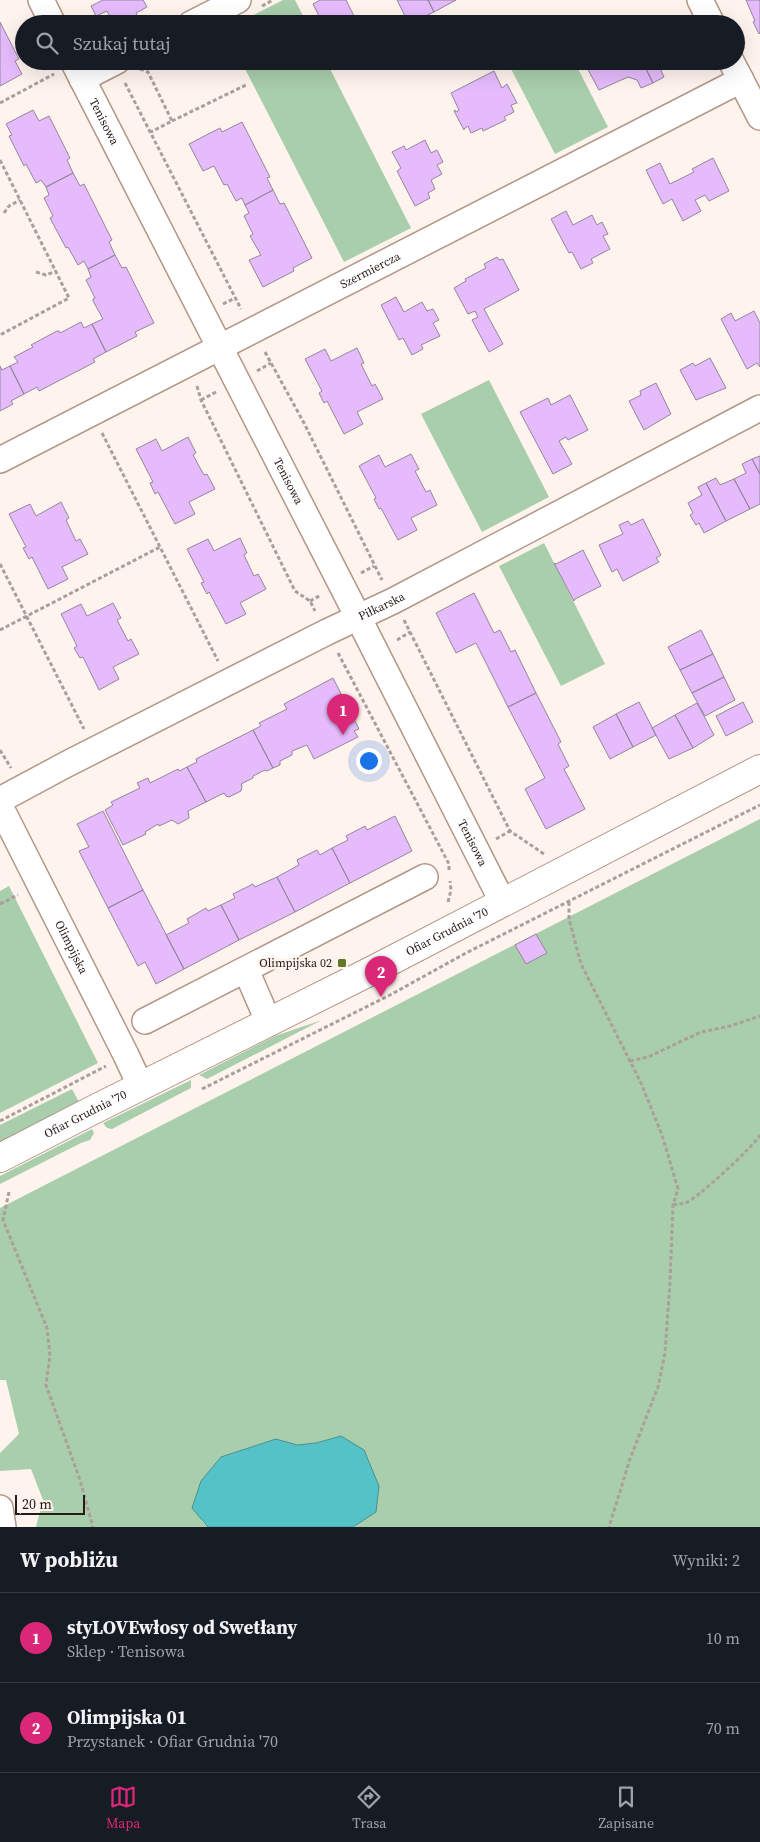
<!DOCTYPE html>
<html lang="pl">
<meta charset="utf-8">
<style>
body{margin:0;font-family:"Source Serif 4",serif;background:#20242c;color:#f1f3f6}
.scale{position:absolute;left:15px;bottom:12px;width:70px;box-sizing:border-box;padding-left:5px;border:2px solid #261b16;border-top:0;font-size:14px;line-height:18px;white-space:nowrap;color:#261b16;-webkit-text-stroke:4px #fff3ed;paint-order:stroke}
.you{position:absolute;left:368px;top:760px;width:18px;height:18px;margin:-12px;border:4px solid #fff;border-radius:50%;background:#1a73e8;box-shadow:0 0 0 8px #1a73e833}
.badge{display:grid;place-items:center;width:32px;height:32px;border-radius:50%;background:#db2777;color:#fff;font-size:16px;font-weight:700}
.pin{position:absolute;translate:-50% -41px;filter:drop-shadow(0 1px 2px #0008)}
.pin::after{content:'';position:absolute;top:26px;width:18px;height:15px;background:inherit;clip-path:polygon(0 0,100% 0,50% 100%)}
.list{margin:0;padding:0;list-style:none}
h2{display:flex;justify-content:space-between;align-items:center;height:65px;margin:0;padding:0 20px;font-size:21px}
h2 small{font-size:16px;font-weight:400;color:#9ea1a6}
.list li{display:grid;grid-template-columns:32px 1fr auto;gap:15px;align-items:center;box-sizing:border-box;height:90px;padding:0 20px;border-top:1px solid #363941}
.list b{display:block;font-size:19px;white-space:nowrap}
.list p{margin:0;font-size:16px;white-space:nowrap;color:#9ea1a6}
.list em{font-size:16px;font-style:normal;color:#9ea1a6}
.icon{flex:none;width:28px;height:28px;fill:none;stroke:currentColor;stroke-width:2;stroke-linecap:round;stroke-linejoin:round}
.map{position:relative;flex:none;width:760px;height:1527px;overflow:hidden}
.search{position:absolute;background:#171b24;box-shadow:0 5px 20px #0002;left:15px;right:15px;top:15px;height:55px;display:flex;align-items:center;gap:12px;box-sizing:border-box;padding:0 18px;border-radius:28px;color:#9ea1a6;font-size:19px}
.sheet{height:245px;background:#171b24}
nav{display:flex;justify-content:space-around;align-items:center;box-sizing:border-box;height:70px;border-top:1px solid #363941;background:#171b24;font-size:14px;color:#9ea1a6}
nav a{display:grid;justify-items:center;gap:2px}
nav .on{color:#db2777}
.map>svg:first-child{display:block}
.green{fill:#a9ceac}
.water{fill:#55c2c8;stroke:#479093}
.building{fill:#e5bbfc;stroke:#94859d}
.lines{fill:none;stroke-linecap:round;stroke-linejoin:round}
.minor-casing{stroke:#b29689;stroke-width:28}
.tertiary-casing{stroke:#b29689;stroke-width:30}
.path{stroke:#ab9f99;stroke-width:3;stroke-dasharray:4 2.5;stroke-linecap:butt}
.minor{stroke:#fff;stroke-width:25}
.tertiary{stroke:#fff;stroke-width:28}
.poi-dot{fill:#627829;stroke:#fff3ed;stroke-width:2}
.labels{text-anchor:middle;stroke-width:5;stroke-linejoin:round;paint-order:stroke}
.street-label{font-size:12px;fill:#261b16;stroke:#fff3ed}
.poi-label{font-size:12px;fill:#261b16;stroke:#fff3ed;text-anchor:end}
</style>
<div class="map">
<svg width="760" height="1527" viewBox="0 0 760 1527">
<rect width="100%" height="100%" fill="#fff3ed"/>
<path class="green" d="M283,0H295L307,24H236Z
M241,61H326L411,228L344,262Z
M507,61H574L608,127L555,154Z
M489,380L549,497L482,532L421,414Z
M544,543L605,664L561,686L499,566Z
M760,819V1527H353L376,1512L341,1436L316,1443L297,1445L276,1439L221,1457L201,1520L208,1527H36L43,1500L31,1469L0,1471V1453L19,1434L6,1380H0V1208Z
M9,886L98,1063L0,1113V891Z
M322,1020L207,1079L199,1075L275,1036Z
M191,1080V1088L112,1129L107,1128L103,1123Z
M72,1089L79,1102L0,1142V1125Z
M92,1129L94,1133L90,1140L81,1143L0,1184V1176Z"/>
<path class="water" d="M341,1436L364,1450L379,1486L376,1512L353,1527H208L192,1508L201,1481L221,1457L276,1439L297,1445L316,1443Z"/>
<path class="building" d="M103,0H143L147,7L136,13L137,16L126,21L125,18L114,24L107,11L96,16L91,6Z
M320,0H346L358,24H323L313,4Z
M397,0H428L434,12L409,24Z
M428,0H456L434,12Z
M746,0H760V33L759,34L753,22L755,21Z
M0,22L19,59L15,61L22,74L0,86Z
M595,61H642L653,83L641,88L637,80L628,77L599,90L586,66Z
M642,61H662L660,68L664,77L653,83Z
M494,71L502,88L507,84L517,103L511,105L514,112L504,117L506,120L483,131L482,128L471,133L468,126L464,129V130L454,111L455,110L456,112L459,110L451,93Z
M33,110L39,121L49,116L70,158L67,160L73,173L46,187L41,180L36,183L26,164L24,166L9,136L12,135L6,124Z
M242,122L270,177L267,178L273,190L245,205L242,198L236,201L227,184L224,185L214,166L203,171L189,144L220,128L222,132Z
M425,140L431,153L437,150L443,162L437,165L442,174L431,180L435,189L428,193L430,198L415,206L397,171L401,168L392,152L404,146L406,150Z
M713,158L729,191L709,201L705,195L695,200L701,211L683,221L672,199L663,204L646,170L660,163L670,184L694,172L692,169Z
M73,173L80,186L84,184L112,240L109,242L115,255L88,269L84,261L78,265L68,247L66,248L50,218L53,216L44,198L49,195L46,187Z
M273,190L280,204L284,203L312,258L293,268L294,271L263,287L249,260L261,255L250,236L253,234L244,216L249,213L245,205Z
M566,211L573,225L592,215L597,225L602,222L608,234L603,236L610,249L591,259L593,263L581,269L572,252L569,253L551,219Z
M115,255L122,268L126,267L154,323L135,332L137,336L106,352L92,324L103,319L93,301V299L95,298L86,280L91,277L88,269Z
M497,257L499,260L503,259L519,290L484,309L503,344L489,352L472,320L478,317L475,311L468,314L454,288L466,281L465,279L486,268L484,264Z
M396,297L404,312L422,302L427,311L433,309L439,320L433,323L440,336L421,345L423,349L412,355L403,338L399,340L381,305Z
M754,311L760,323V367L757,363L747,369L721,319L731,313L735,321Z
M81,322L84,328L92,324L106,352L93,359L95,362L39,391L37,387L24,394L10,366L18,362L14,357L33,347L31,345L57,331H59L60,333Z
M357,348L364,363L361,364L372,386L375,384L383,399L357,412L363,424L344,434L327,401L324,403L319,393L322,391L305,359L325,349L331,361Z
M710,358L726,388L696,400L680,370L693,363L695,366Z
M0,366L2,370L10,366L24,394L11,401L13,404L0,411Z
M656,383L671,414L644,430L629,401L641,395L640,391Z
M570,395L588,430L568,440L566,437L559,441L572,464L553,474L520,412L548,398L551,405Z
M188,437L196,453L193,455L204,475L207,474L215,489L189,502L195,514L175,524L158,492L155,494L150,483L153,482L136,449L156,439L162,451Z
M411,454L419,469L415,471L426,492L430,490L437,505L411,518L417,530L398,540L381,508L379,509L374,499L376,498L359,466L379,455L385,467Z
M760,456V474L752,459Z
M752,459L760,474V504L750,509L734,479L746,473L742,464Z
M716,478L720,485L734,479L750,509L726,521L706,483Z
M706,483L726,521L704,533L699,523L696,525L690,515L693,513L688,503L702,495L698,487Z
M61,502L69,518L66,520L76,541L80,539L88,554L62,567L68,579L48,589L32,557L29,559L23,548L26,547L9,514L30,504L36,516Z
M643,519L661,555L656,558L659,562L623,581L617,569L612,572L599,545L623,534L619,525L628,521L631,525Z
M240,538L247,553L244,555L254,576L258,574L266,589L240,603L246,614L226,624L209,592L207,594L201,583L204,582L187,549L208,539L214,551Z
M583,550L601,586L575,599L574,601L554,563L556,564Z
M474,593L494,633L500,630L511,652L515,650L536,693L508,707L476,643L456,653L436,613Z
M113,603L121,618L117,620L128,641L131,639L139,654L113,667L119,679L99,690L83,657L80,658L74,648L77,646L61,614L81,604L87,616Z
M701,630L713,654L680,670L668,647Z
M713,654L724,677L692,693L680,670Z
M724,677L735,700L705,716L692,693Z
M333,678L359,729L354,731L358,737L314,759L307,745L292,751V755L280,761V765L273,768L253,730L261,726L259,723L287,709L284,704Z
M536,693L561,742L558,744L569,766L564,769L585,809L546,829L525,789L545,778L508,707Z
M639,702L656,735L633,747L616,714Z
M743,702L753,722L726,736L716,716Z
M697,703L714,735L693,748L675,715Z
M616,714L633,747L610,759L593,727Z
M675,715L693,748L669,759L652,728Z
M253,730L273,768L267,771L265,770L253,776V778L241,784L242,787L241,791L229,797L226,796L224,793L206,802L187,767L197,762L196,759Z
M187,767L206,802L188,811L189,818L178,824L172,820L159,826L158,824L145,832L146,834L123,845L105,810L113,805L111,802L140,788L137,783L148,778L150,783L178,769L179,771Z
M103,811L143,890L108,908L79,851L89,847L77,824Z
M395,816L412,851L350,883L332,848L348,840L346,836L365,826L367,830Z
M332,848L350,883L295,912L277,877L299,865L297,860L317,850L320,855Z
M277,877L295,912L239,940L221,905L235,898L233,894L253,884L255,887Z
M143,890L184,969L156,984L145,962L138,966L108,908Z
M221,905L239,940L184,969L166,935L189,923L187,919L206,908L208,911Z
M536,934L547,953L526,964L515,945Z"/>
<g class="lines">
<defs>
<g id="minor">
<path d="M41,0L53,24"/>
<path d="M700,0L712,24"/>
<path d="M191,24L238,0"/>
<path id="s1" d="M73,61L358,617L503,903"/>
<path d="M731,61L760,117"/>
<path d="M82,79L117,61"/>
<path id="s2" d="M0,460L741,80"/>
<path id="s3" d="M0,800L67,764L327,632L393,601L760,408"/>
<path id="s4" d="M0,806L126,1055L141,1087"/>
<path d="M246,970L269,1023"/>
<path d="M145,1021L425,877"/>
<path d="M0,1508L3,1527"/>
</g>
<g id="tertiary">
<path id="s5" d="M0,1158L91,1111L373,970L760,769"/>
</g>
</defs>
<use href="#minor" class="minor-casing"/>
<use href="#tertiary" class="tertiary-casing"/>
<path class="path" d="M262,6L273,0
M140,69L148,72L172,121L151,132
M140,69L154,61
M125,83L241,309
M0,103L54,74
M172,121L246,85
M0,160L69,298L0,335
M4,213L9,206L20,200
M36,272L46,275L56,271
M223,304L235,298
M265,352L304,423L382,580
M257,371L271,363
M197,386L201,400L295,591L310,601L315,611
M201,400L216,392
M102,433L218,661
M0,564L84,729
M361,573L374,566
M310,601L321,595
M404,620L510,831L544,854
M0,630L160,547
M397,640L410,632
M338,653L449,864V870
M0,750L11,768
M496,839L510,831
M448,902L451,890L450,881
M569,902V919L581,964L641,1083L662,1135L678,1189L673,1205L670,1282L665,1353L658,1387L630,1459L609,1527
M0,904L18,895
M630,1061L648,1057L701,1032L730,1026L760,1016
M202,1089L390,995L466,953L760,805
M0,1121L106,1066
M9,1192L3,1220L47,1328L50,1356L46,1385L80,1480L93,1527
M673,1205C677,1204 681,1204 685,1203C696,1200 754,1146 760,1135"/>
<use href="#minor" class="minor"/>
<use href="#tertiary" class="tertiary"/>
</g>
<rect class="poi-dot" x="337" y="958" width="10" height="10" rx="2.5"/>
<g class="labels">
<g class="street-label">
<text dy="4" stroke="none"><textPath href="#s1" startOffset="68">Tenisowa</textPath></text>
<text dy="4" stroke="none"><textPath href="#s2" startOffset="416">Szermiercza</textPath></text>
<text dy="4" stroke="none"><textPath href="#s1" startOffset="472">Tenisowa</textPath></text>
<text dy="4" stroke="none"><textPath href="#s3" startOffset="428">Piłkarska</textPath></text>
<text dy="4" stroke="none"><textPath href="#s1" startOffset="878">Tenisowa</textPath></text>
<text dy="4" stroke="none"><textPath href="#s5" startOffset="501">Ofiar Grudnia '70</textPath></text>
<text dy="4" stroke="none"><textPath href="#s4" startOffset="158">Olimpijska</textPath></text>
<text dy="4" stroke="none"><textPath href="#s5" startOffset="96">Ofiar Grudnia '70</textPath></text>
</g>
<g class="poi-label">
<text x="332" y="967">Olimpijska 02</text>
</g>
</g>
</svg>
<div class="scale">20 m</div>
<div class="you"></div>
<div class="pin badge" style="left:343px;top:735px">1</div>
<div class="pin badge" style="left:381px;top:997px">2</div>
<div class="search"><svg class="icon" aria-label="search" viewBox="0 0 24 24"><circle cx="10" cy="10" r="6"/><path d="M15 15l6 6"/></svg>Szukaj tutaj</div>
</div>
<section class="sheet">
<h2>W pobliżu<small>Wyniki: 2</small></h2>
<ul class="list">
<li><span class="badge">1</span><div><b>styLOVEwłosy od Swetłany</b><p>Sklep · Tenisowa</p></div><em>10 m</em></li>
<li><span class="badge">2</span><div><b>Olimpijska 01</b><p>Przystanek · Ofiar Grudnia '70</p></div><em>70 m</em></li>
</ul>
</section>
<nav>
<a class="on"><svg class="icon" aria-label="map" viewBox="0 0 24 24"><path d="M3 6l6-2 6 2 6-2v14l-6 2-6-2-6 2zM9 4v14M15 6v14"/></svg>Mapa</a>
<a><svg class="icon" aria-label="directions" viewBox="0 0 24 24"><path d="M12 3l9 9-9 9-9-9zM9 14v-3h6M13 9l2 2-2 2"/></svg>Trasa</a>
<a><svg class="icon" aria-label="saved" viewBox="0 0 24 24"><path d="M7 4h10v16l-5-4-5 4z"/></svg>Zapisane</a>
</nav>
